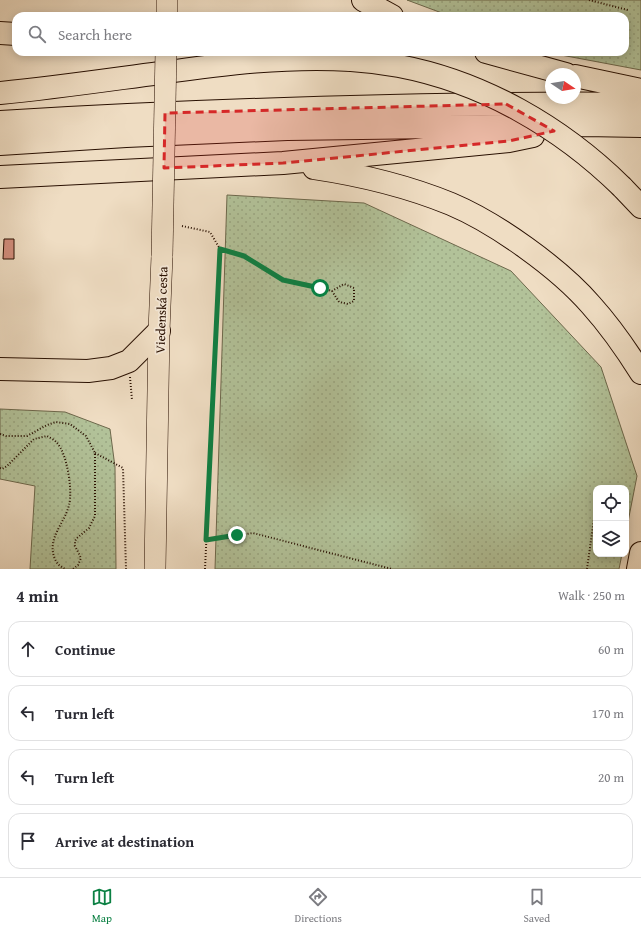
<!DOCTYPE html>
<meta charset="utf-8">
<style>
body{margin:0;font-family:"Gentium Book Plus",serif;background:#f2f2f3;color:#2b2b33}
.controls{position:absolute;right:12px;bottom:12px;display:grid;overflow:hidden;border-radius:8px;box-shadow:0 2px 10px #0003}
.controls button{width:36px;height:36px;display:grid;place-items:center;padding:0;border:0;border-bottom:1px solid #e1e1e2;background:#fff;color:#2b2b33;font:20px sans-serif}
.compass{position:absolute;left:545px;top:68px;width:36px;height:36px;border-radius:50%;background:#fff;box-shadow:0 2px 10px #0003;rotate:102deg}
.stop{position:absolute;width:12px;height:12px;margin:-9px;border:3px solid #0b8043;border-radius:50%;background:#fff}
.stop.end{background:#0b8043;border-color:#fff;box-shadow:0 1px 4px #0008}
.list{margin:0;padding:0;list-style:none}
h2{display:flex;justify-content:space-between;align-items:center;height:52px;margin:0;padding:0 16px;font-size:17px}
h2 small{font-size:13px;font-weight:400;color:#7c7c81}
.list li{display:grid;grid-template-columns:26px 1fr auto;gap:12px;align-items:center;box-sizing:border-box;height:56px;margin:0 8px 8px;padding:0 8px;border:1px solid #e1e1e2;border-radius:12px}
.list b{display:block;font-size:15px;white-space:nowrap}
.list em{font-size:13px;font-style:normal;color:#7c7c81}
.icon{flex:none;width:22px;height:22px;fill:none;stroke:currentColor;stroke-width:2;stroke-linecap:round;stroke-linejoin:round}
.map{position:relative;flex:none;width:641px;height:569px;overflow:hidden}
.search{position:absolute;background:#fff;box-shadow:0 2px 10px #0003;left:12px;right:12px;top:12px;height:44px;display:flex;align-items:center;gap:10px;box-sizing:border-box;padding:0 14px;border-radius:12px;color:#7c7c81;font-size:15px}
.sheet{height:308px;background:#fff}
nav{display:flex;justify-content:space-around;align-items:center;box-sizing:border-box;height:56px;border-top:1px solid #e1e1e2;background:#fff;font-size:11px;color:#7c7c81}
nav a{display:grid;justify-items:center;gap:2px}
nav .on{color:#0b8043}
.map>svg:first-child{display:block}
.green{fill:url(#green-dots);stroke:#6d684c}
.building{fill:#d28d7c;stroke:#280f00}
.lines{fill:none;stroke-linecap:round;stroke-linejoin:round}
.primary-casing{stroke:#280f00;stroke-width:22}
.motorway-casing{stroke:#280f00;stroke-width:24}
.path{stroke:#280f00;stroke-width:2;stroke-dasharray:1 2;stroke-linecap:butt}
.primary{stroke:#efddc3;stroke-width:21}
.motorway{stroke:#efddc3;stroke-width:22}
.primary-bridge-casing{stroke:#280f00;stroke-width:22;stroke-linecap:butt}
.motorway-bridge-casing{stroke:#280f00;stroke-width:24;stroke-linecap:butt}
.primary-bridge{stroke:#efddc3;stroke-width:21}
.motorway-bridge{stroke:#efddc3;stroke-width:22}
.route{stroke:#0b8043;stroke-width:5}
.marked{fill:#d62828;fill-opacity:0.2;stroke:#d62828;stroke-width:3;stroke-dasharray:8 5;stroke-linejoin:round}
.labels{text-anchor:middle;stroke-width:3.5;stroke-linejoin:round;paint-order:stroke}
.street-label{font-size:13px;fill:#280f00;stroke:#f5e9d8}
</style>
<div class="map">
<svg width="641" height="569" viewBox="0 0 641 569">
<defs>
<pattern id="green-dots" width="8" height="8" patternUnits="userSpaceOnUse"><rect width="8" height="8" fill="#b2c299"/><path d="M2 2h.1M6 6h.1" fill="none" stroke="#99a682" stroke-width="1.8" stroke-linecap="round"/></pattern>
</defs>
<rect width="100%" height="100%" fill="#efddc3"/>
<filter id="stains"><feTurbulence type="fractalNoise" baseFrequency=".005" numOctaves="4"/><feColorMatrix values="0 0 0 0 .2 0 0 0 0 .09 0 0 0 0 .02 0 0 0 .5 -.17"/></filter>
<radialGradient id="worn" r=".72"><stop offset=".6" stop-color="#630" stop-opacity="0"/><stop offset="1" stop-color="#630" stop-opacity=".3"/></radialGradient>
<path class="green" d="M407,0H641V70L545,52H625V16H450Z
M227,195L364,203L511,271L601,367L637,476L626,532V488H596V554H622L619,569H215Z
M0,409L65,412L110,429L115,467L116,569H30L35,486L0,479Z"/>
<path class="building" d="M4,239H14V259H3Z"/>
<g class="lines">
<defs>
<path id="primary" d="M167,16V0
M155,569L159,331L162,256"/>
<path id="motorway" d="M363,0L392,16
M0,33L16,34
M486,52L566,74
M575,76L641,90
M0,93C53,88 107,80 160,73C224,64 286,56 351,60
M0,122C130,114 260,109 390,106C473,104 557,103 641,104
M0,144L126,136L287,129L585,125L641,126
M314,168C361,175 407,186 451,204C496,223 559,268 591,305C609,325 626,349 641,373
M0,177L283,163L509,141L533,136
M622,187L641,207
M0,369L88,371L111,368L129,361L159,331
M638,569L641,553"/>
</defs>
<use href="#primary" class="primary-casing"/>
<use href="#motorway" class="motorway-casing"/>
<path class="path" d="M589,0L628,10
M182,226L210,232L220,249
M130,377L132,400
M0,434L6,436H27L47,425L56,422L70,424L86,436L95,453V516L89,528L77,538L75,541V546L81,558L78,565L73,569
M95,453L123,468L126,569
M0,468L2,469L7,466L34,439L47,436C50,438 55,440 57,443C67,453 73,491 69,505C65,523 46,539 55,559C57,564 60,567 66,569
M206,540L253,533L392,569
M205,569L220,249L244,256L283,280L332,291L344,284L354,288V301L348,304L339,302L332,291
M587,569L594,519L596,517"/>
<use href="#primary" class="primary"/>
<use href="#motorway" class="motorway"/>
<defs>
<path id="primary-bridge" d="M162,256L166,52"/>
<path id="motorway-bridge" d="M351,60C367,61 383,63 399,66C483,82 561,127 622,187"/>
</defs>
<use href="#primary-bridge" class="primary-bridge-casing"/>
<use href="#motorway-bridge" class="motorway-bridge-casing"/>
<use href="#primary-bridge" class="primary-bridge"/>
<use href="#motorway-bridge" class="motorway-bridge"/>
</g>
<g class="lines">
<path class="route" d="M237,535L206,540L220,249L244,256L283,280L320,288"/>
</g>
<path class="marked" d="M506,104L554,131L509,141L283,163L164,168L165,113Z"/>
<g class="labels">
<g class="street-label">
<text transform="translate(161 310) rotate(-88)" y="5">Viedenská cesta</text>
</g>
</g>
<rect width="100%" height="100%" filter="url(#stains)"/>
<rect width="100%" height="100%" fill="url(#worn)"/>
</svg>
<div class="controls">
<button><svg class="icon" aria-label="locate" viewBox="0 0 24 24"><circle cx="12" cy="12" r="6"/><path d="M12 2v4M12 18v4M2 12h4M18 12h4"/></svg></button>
<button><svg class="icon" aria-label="layers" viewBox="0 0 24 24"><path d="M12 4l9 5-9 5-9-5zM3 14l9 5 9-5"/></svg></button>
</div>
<svg class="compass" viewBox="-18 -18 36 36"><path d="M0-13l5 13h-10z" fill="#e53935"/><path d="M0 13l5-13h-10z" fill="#7c7c81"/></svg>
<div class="stop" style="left:320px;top:288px"></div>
<div class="stop end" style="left:237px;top:535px"></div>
<div class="search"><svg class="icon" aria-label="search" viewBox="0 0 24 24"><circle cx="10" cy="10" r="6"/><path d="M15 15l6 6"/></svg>Search here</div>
</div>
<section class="sheet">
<h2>4 min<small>Walk · 250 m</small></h2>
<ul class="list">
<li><svg class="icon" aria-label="ahead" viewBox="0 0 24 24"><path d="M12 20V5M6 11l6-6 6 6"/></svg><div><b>Continue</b></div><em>60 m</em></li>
<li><svg class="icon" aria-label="left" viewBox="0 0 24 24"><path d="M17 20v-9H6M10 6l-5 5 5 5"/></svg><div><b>Turn left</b></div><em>170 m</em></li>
<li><svg class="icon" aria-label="left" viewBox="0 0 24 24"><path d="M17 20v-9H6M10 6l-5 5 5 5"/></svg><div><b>Turn left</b></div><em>20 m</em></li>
<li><svg class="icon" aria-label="arrive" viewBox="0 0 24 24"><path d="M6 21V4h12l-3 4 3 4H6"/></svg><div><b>Arrive at destination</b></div></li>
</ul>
</section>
<nav>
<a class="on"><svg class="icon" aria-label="map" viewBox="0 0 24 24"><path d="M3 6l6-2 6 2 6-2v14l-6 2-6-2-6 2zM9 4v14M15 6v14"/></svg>Map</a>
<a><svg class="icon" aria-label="directions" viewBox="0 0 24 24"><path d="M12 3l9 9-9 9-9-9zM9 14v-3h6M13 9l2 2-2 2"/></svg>Directions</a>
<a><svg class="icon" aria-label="saved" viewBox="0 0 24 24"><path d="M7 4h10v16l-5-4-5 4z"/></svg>Saved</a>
</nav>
